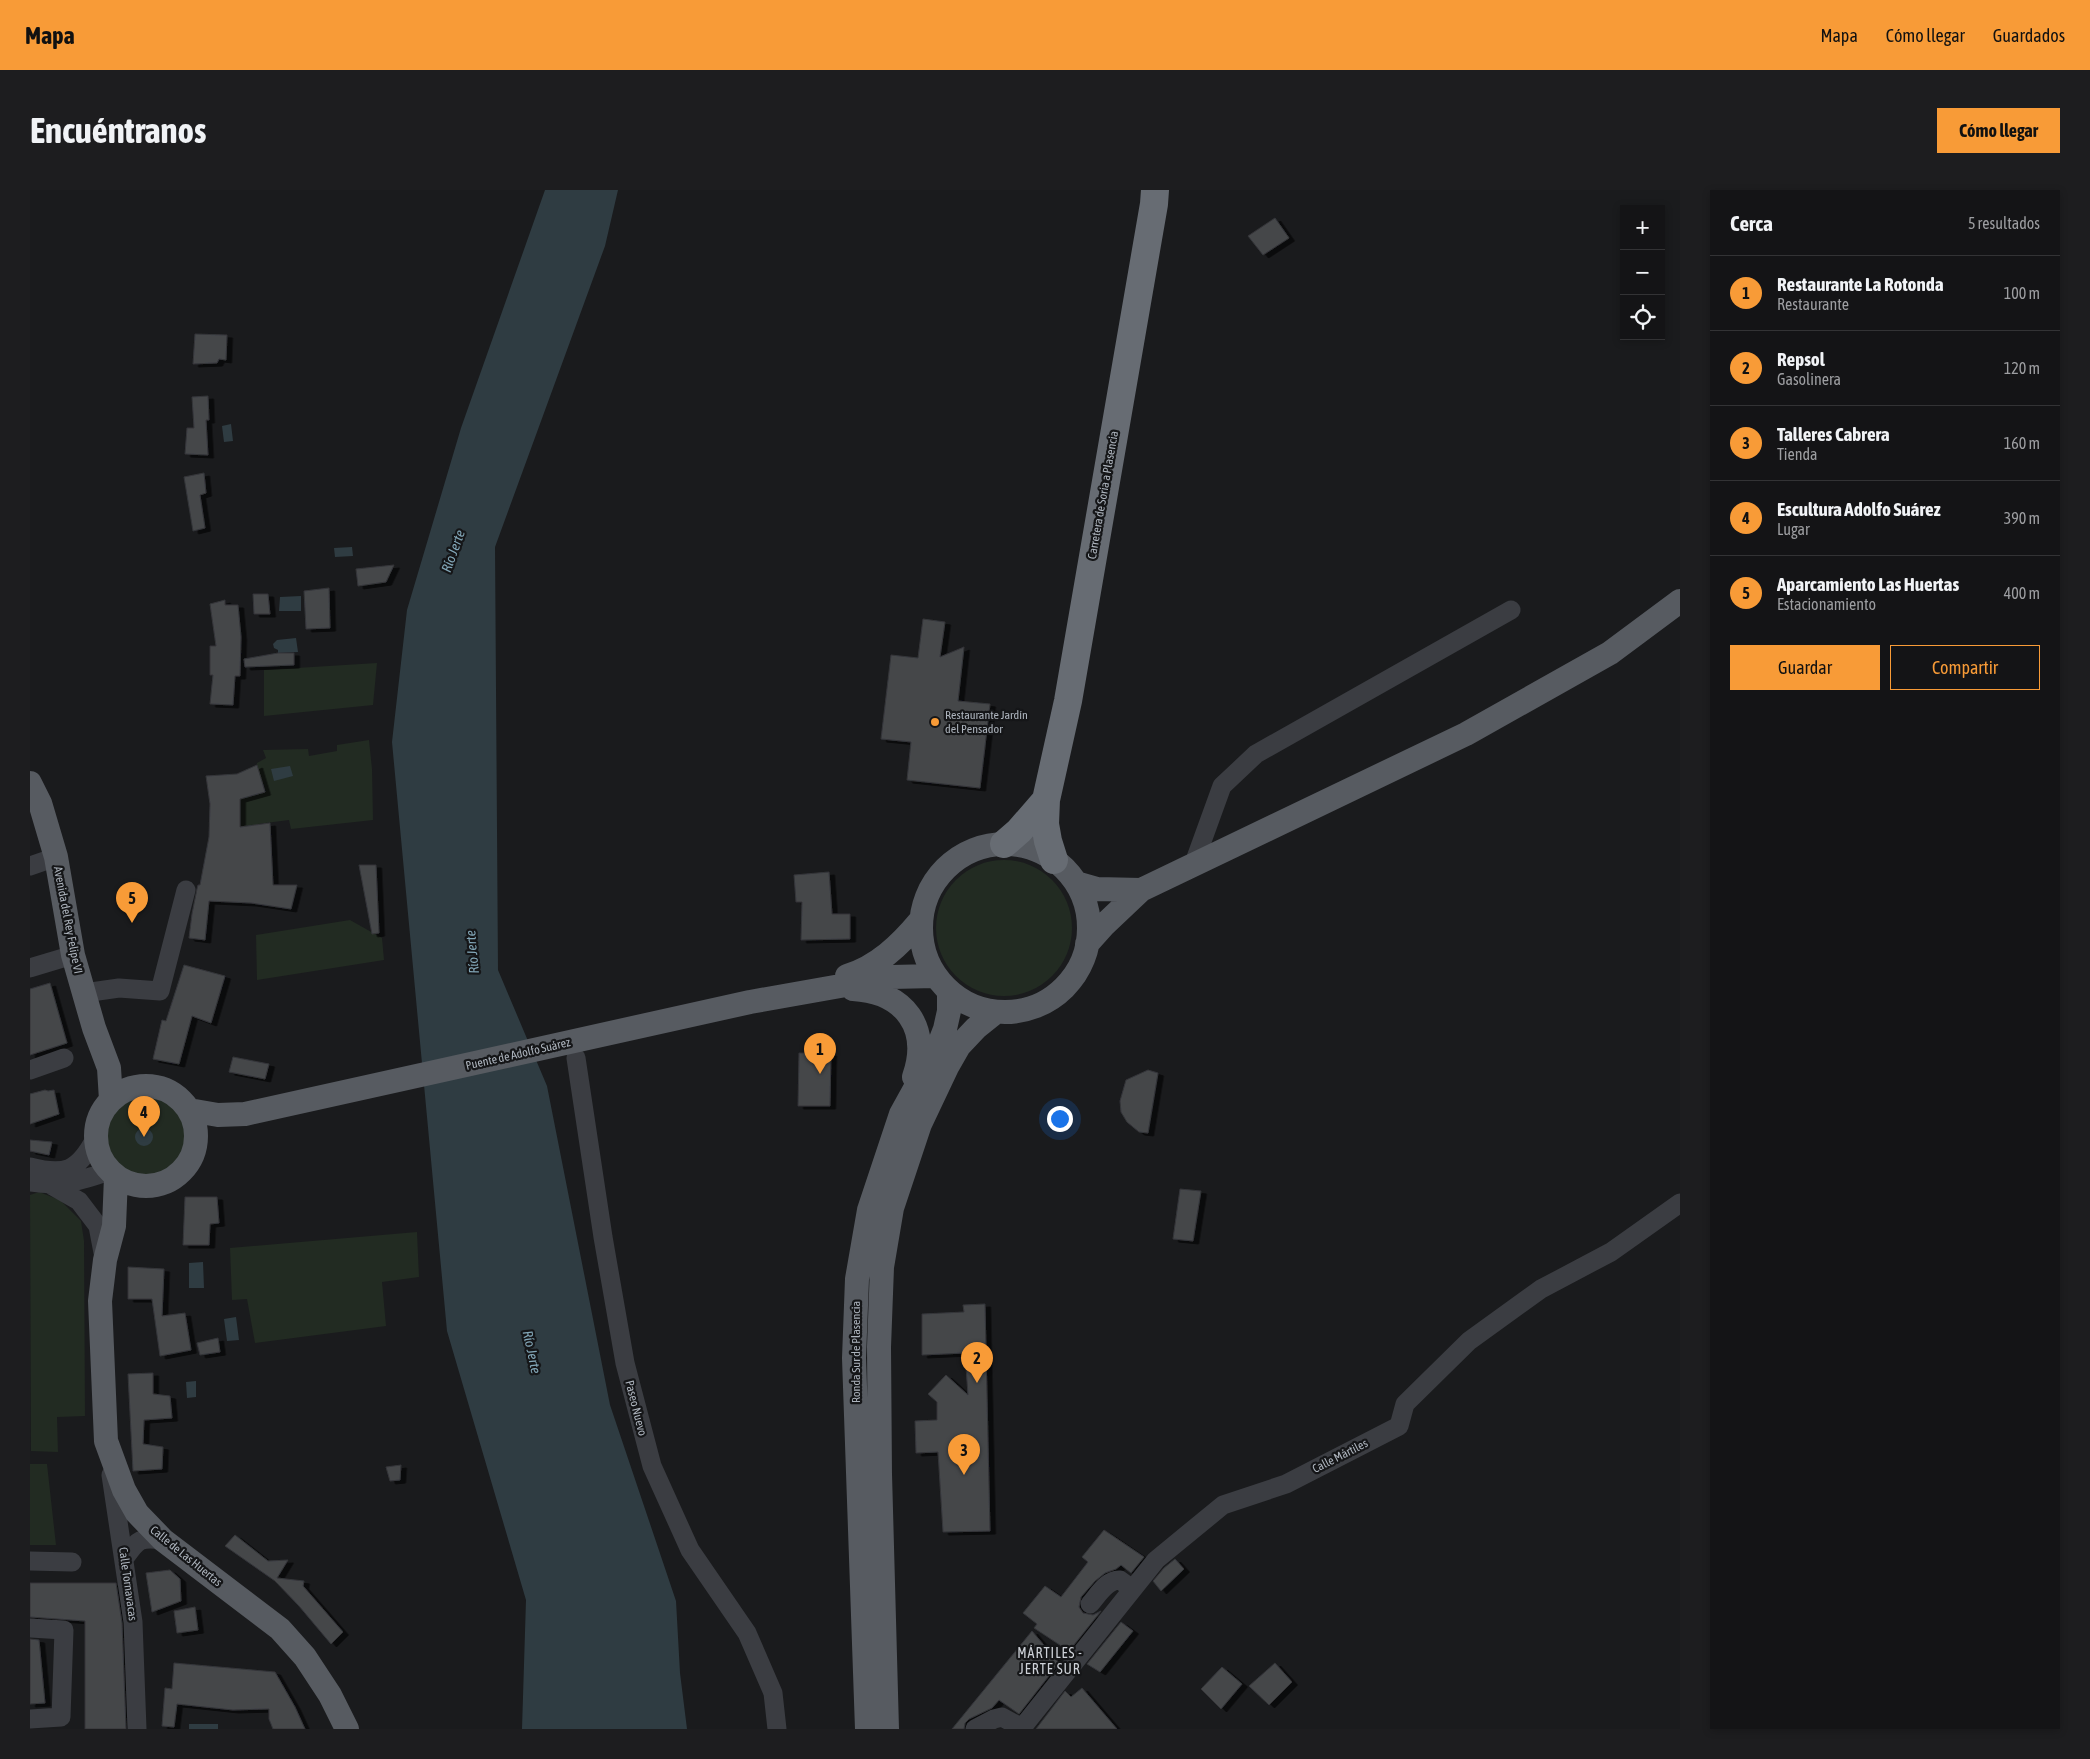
<!DOCTYPE html>
<html lang="es">
<meta charset="utf-8">
<style>
body{margin:0;font-family:"Asap Condensed",sans-serif;background:#1d1d1f;color:#f1f3f6}
.controls{position:absolute;right:15px;top:15px;display:grid;overflow:hidden;border-radius:0px;box-shadow:0 2px 8px #0003}
.controls button{width:45px;height:45px;display:grid;place-items:center;padding:0;border:0;border-bottom:1px solid #333335;background:#141416;color:#f1f3f6;font:25px sans-serif}
.you{position:absolute;left:1029px;top:928px;width:18px;height:18px;margin:-12px;border:4px solid #fff;border-radius:50%;background:#1a73e8;box-shadow:0 0 0 8px #1a73e833}
.badge{display:grid;place-items:center;width:32px;height:32px;border-radius:50%;background:#f89b37;color:#111;font-size:16px;font-weight:700}
.pin{position:absolute;translate:-50% -41px;filter:drop-shadow(0 1px 2px #0008)}
.pin::after{content:'';position:absolute;top:26px;width:18px;height:15px;background:inherit;clip-path:polygon(0 0,100% 0,50% 100%)}
.list{margin:0;padding:0;list-style:none}
h2{display:flex;justify-content:space-between;align-items:center;height:65px;margin:0;padding:0 20px;font-size:21px}
h2 small{font-size:16px;font-weight:400;color:#9d9ea1}
.list li{display:grid;grid-template-columns:32px 1fr auto;gap:15px;align-items:center;box-sizing:border-box;height:75px;padding:0 20px;border-top:1px solid #333335}
.list b{display:block;font-size:19px;white-space:nowrap}
.list p{margin:0;font-size:16px;white-space:nowrap;color:#9d9ea1}
.list em{font-size:16px;font-style:normal;color:#9d9ea1}
.actions{display:flex;gap:10px;padding:15px 20px}
.actions a{flex:1;padding:11px 0;border:1px solid #f89b37;border-radius:0px;text-align:center;font-size:18px;color:#f89b37}
.actions .main{background:#f89b37;color:#111}
.icon{flex:none;width:28px;height:28px;fill:none;stroke:currentColor;stroke-width:2;stroke-linecap:round;stroke-linejoin:round}
.map{position:relative;flex:none;width:1650px;height:1539px;overflow:hidden;border-radius:0px}
header{display:flex;align-items:center;gap:30px;box-sizing:border-box;height:70px;padding:0 25px;background:#f89b37;color:#111}
header strong{font-size:24px}
nav{display:flex;gap:28px;margin-inline-start:auto;font-size:18px}
.intro{display:flex;align-items:center;justify-content:space-between;box-sizing:border-box;height:120px;padding:0 30px}
h1{margin:0;font-size:35px}
.button{padding:12px 22px;border-radius:0px;background:#f89b37;color:#111;font-size:18px;font-weight:700}
main{display:flex;gap:30px;padding:0 30px}
aside{flex:1;background:#141416;border-radius:0px;box-shadow:0 2px 8px #0003}
.map>svg:first-child{display:block}
.green{fill:#222b22}
.water{fill:#2f3c42}
.building{fill:#44464a;stroke:#343539;filter:url(#shadow)}
.lines{fill:none;stroke-linecap:round;stroke-linejoin:round}
.minor{stroke:#3b3d42;stroke-width:19}
.major{stroke:#575b61;stroke-width:24}
.highway{stroke:#676c73;stroke-width:28}
.poi-dot{fill:#f89b37;stroke:#151618;stroke-width:2}
.labels{text-anchor:middle;stroke-width:4.5;stroke-linejoin:round;paint-order:stroke}
.street-label{font-size:12px;fill:#adb4bd;stroke:#151618}
.poi-label{font-size:12px;fill:#adb4bd;stroke:#151618;text-anchor:start}
.water-label{font-size:14px;font-style:italic;fill:#83a7b8;stroke:#151618}
.neighbourhood-label{font-size:14px;letter-spacing:1px;fill:#ced2d8;stroke:#151618}
</style>
<header>
<strong>Mapa</strong>
<nav><a>Mapa</a><a>Cómo llegar</a><a>Guardados</a></nav>
</header>
<div class="intro"><h1>Encuéntranos</h1><a class="button">Cómo llegar</a></div>
<main>
<div class="map">
<svg width="1650" height="1539" viewBox="0 0 1650 1539">
<defs>
<filter id="shadow"><feDropShadow dx="5.5" dy="3" stdDeviation="0" flood-color="#0009"/></filter>
</defs>
<rect width="100%" height="100%" fill="#1a1b1d"/>
<path class="green" d="M347,473L343,515L234,526V480Z
M339,550L342,579L343,630L261,639L259,630L228,634L210,646V609L235,602L227,575V573L236,568L233,560L278,559L279,566L307,561V555Z
M906 738a68 68 0 1 1 136 0a68 68 0 1 1-136 0Z
M320,730L352,748L354,770L227,790L226,745Z
M74 946a41 41 0 1 1 82 0a41 41 0 1 1-82 0Z
M9,1002L30,1010L51,1031L54,1051L55,1226L27,1227L28,1262L1,1261L0,1005Z
M387,1042L389,1087L352,1092L356,1136L225,1153L217,1109L202,1110L200,1058Z
M0,1274H17L26,1355H0Z"/>
<path class="water" d="M515,0H588L575,56L465,357L468,780L517,896L580,1215L646,1411L650,1483L657,1539H492L496,1410L417,1141L362,552L377,420L431,238Z
M201,234L203,251L194,252L192,236Z
M322,357L323,366L305,367L304,358Z
M271,406V421H249L250,407Z
M266,448L268,462L248,463V460L244,458L243,454L247,450Z
M260,576L263,586L244,591L241,579Z
M105 947a9 9 0 1 1 18 0a9 9 0 1 1-18 0Z
M173,1072L174,1098H159V1073Z
M206,1127L209,1150L197,1151L194,1129Z
M166,1191V1207L157,1208L156,1192Z
M159,1534H188V1539H159Z"/>
<path class="building" d="M1245,28L1259,48L1233,65L1218,46Z
M165,144L197,145L196,170L189,169L187,173L163,174Z
M178,206L179,230H176L178,265L155,264L157,238H164L162,207Z
M174,283L176,303L170,305L175,338L163,341L154,287Z
M364,375L356,392L328,396L326,379Z
M299,398L300,438L276,439L274,401Z
M223,404H238L240,424H224Z
M195,410V415H208L211,447L210,486H205L203,515L180,514L183,485H180V456H186L180,414Z
M893,429L915,432L910,467L934,457L928,511L960,514L950,598L877,590L881,552L851,549L861,465L888,468Z
M248,463H264V475L215,477L214,469Z
M227,575L235,602L210,609V637L240,633L243,695H267L261,719L221,713L179,711L175,750L159,748L162,724L167,699L168,695H170L179,647L180,614L176,586L207,584Z
M329,675H346L349,743L342,744Z
M799,682L802,724H820V749L771,750L772,712H766L764,685Z
M154,775L195,786L181,833L162,826L149,874L123,869L132,830L136,831Z
M20,793L37,853L0,865V799Z
M769,863H801L800,916H768Z
M203,867L239,874L235,889L199,882Z
M1118,880L1128,883L1118,943L1109,942L1097,932L1091,922L1090,911L1096,890Z
M15,900L18,901L24,900L29,924L0,934V904Z
M0,950L22,952L19,965L0,961Z
M1150,999L1171,1001L1163,1051L1143,1049Z
M155,1007H187L189,1033L180,1034L179,1055H153Z
M98,1077L134,1079L132,1126L155,1123L161,1160L130,1166L122,1109H98Z
M955,1114L960,1341L913,1342L908,1262L886,1263L885,1231L907,1230V1212L898,1204L916,1185L938,1205L935,1163L892,1165V1124L934,1122L933,1115Z
M188,1148L190,1162L170,1165L167,1153Z
M123,1183V1204L140,1206L142,1228L114,1230L113,1254L133,1257L132,1279L103,1281L98,1184Z
M371,1275L370,1290L360,1291L356,1277Z
M1074,1340L1114,1367L1101,1383L1091,1375L1086,1379L1075,1383L1065,1391L1051,1407L1049,1417L1053,1423L1063,1425L1071,1421L1039,1461L1004,1438L1007,1434L993,1423L1015,1396L1031,1407L1058,1372L1052,1367Z
M205,1345L238,1371L258,1370L247,1388L274,1391L273,1396L313,1442L301,1454L269,1416L245,1391L195,1356Z
M1145,1369L1154,1379L1131,1401L1123,1391L1134,1378Z
M140,1380L150,1389L151,1411L122,1422L116,1383Z
M0,1393H86L92,1433L96,1539H55V1431L0,1427Z
M165,1417L168,1440L147,1443L144,1421Z
M1091,1432L1103,1441L1070,1482L1057,1474Z
M1002,1441L1029,1473L989,1524L969,1510L962,1518L939,1529L935,1533L934,1539H922Z
M0,1449L9,1450L15,1513L0,1514Z
M144,1473L245,1482L265,1517L275,1539H243L239,1529V1519L203,1520L147,1514L144,1537L132,1536L135,1498L142,1499Z
M1245,1473L1262,1492L1239,1515L1219,1496Z
M1192,1477L1212,1494L1191,1519L1171,1499Z
M1052,1498L1087,1539H1006L1035,1501L1041,1507Z"/>
<g class="lines">
<path class="minor" d="M0,676L26,667
M1163,676L1192,596L1226,564L1481,420
M0,778L43,765
M54,803L89,798L130,801L156,700
M546,868L573,1047L595,1173L622,1276L660,1360L717,1443L743,1503L747,1539
M0,880L34,868
M0,977C35,986 48,981 65,949
M0,992C31,997 50,991 79,981
M21,995L49,1011L68,1036L74,1068
M81,1285L103,1432L107,1539
M94,1369C108,1350 108,1347 133,1350
M0,1371L42,1372
M1060,1414C1068,1405 1077,1389 1090,1390L1102,1399
M0,1438L34,1440L31,1527L0,1529
M945,1539L964,1529L972,1527L992,1538
M991,1539L1126,1370L1193,1315L1256,1294L1369,1236L1375,1214L1439,1151L1511,1099L1581,1062L1650,1013"/>
<path class="major" d="M0,593L10,613L26,667L43,765L64,838L79,878L81,910
M891 738a84 84 0 1 1 168 0a84 84 0 1 1-168 0Z
M1046,693L1067,699L1111,700
M1057,754L1074,735L1111,700L1436,544L1580,463L1650,411
M817,786C847,777 870,755 890,731
M823,799C875,802 901,838 884,887
M66 946a50 50 0 1 1 100 0a50 50 0 1 1-100 0Z
M159,920L188,925L215,924L720,812L861,787L905,786
M86,987L84,1036L75,1070L70,1111L76,1251L94,1300L107,1323L133,1350L250,1439L275,1467L300,1505L317,1539
M837,1539L824,1168L827,1089L839,1020L871,924L908,857L915,839L919,821V802
M857,1539L850,1284L849,1157L852,1077L862,1018L890,934L917,877L929,856L946,838L966,822"/>
<path class="highway" d="M974,654L989,641L1016,610
M1024,670L1018,651L1015,634L1016,610L1038,511L1124,14L1125,0"/>
</g>
<circle class="poi-dot" cx="905" cy="532" r="5"/>
<g class="labels">
<g class="street-label">
<text transform="translate(1073 305) rotate(-80)" y="4">Carretera de Soria a Plasencia</text>
<text transform="translate(38 730) rotate(79)" y="4">Avenida del Rey Felipe VI</text>
<text transform="translate(488 864) rotate(-13)" y="4">Puente de Adolfo Suárez</text>
<text transform="translate(826 1162) rotate(-90)" y="4">Ronda Sur de Plasencia</text>
<text transform="translate(606 1218) rotate(76)" y="4">Paseo Nuevo</text>
<text transform="translate(1310 1266) rotate(-27)" y="4">Calle Mártiles</text>
<text transform="translate(156 1366) rotate(39)" y="4">Calle de Las Huertas</text>
<text transform="translate(98 1394) rotate(82)" y="4">Calle Tornavacas</text>
</g>
<g class="poi-label">
<text x="915" y="529">Restaurante Jardín<tspan x="915" dy="14">del Pensador</tspan></text>
</g>
<g class="water-label">
<text transform="translate(423 361) rotate(-70)" y="5">Río Jerte</text>
<text transform="translate(442 762) rotate(-95)" y="5">Río Jerte</text>
<text transform="translate(502 1162) rotate(78)" y="5">Río Jerte</text>
</g>
<g class="neighbourhood-label">
<text x="1020" y="1468">MÁRTILES -<tspan x="1020" dy="16">JERTE SUR</tspan></text>
</g>
</g>
</svg>
<div class="controls">
<button>+</button>
<button>−</button>
<button><svg class="icon" aria-label="locate" viewBox="0 0 24 24"><circle cx="12" cy="12" r="6"/><path d="M12 2v4M12 18v4M2 12h4M18 12h4"/></svg></button>
</div>
<div class="you"></div>
<div class="pin badge" style="left:790px;top:884px">1</div>
<div class="pin badge" style="left:947px;top:1193px">2</div>
<div class="pin badge" style="left:934px;top:1285px">3</div>
<div class="pin badge" style="left:114px;top:947px">4</div>
<div class="pin badge" style="left:102px;top:733px">5</div>
</div>
<aside>
<h2>Cerca<small>5 resultados</small></h2>
<ul class="list">
<li><span class="badge">1</span><div><b>Restaurante La Rotonda</b><p>Restaurante</p></div><em>100 m</em></li>
<li><span class="badge">2</span><div><b>Repsol</b><p>Gasolinera</p></div><em>120 m</em></li>
<li><span class="badge">3</span><div><b>Talleres Cabrera</b><p>Tienda</p></div><em>160 m</em></li>
<li><span class="badge">4</span><div><b>Escultura Adolfo Suárez</b><p>Lugar</p></div><em>390 m</em></li>
<li><span class="badge">5</span><div><b>Aparcamiento Las Huertas</b><p>Estacionamiento</p></div><em>400 m</em></li>
</ul>
<div class="actions"><a class="main">Guardar</a><a>Compartir</a></div>
</aside>
</main>
